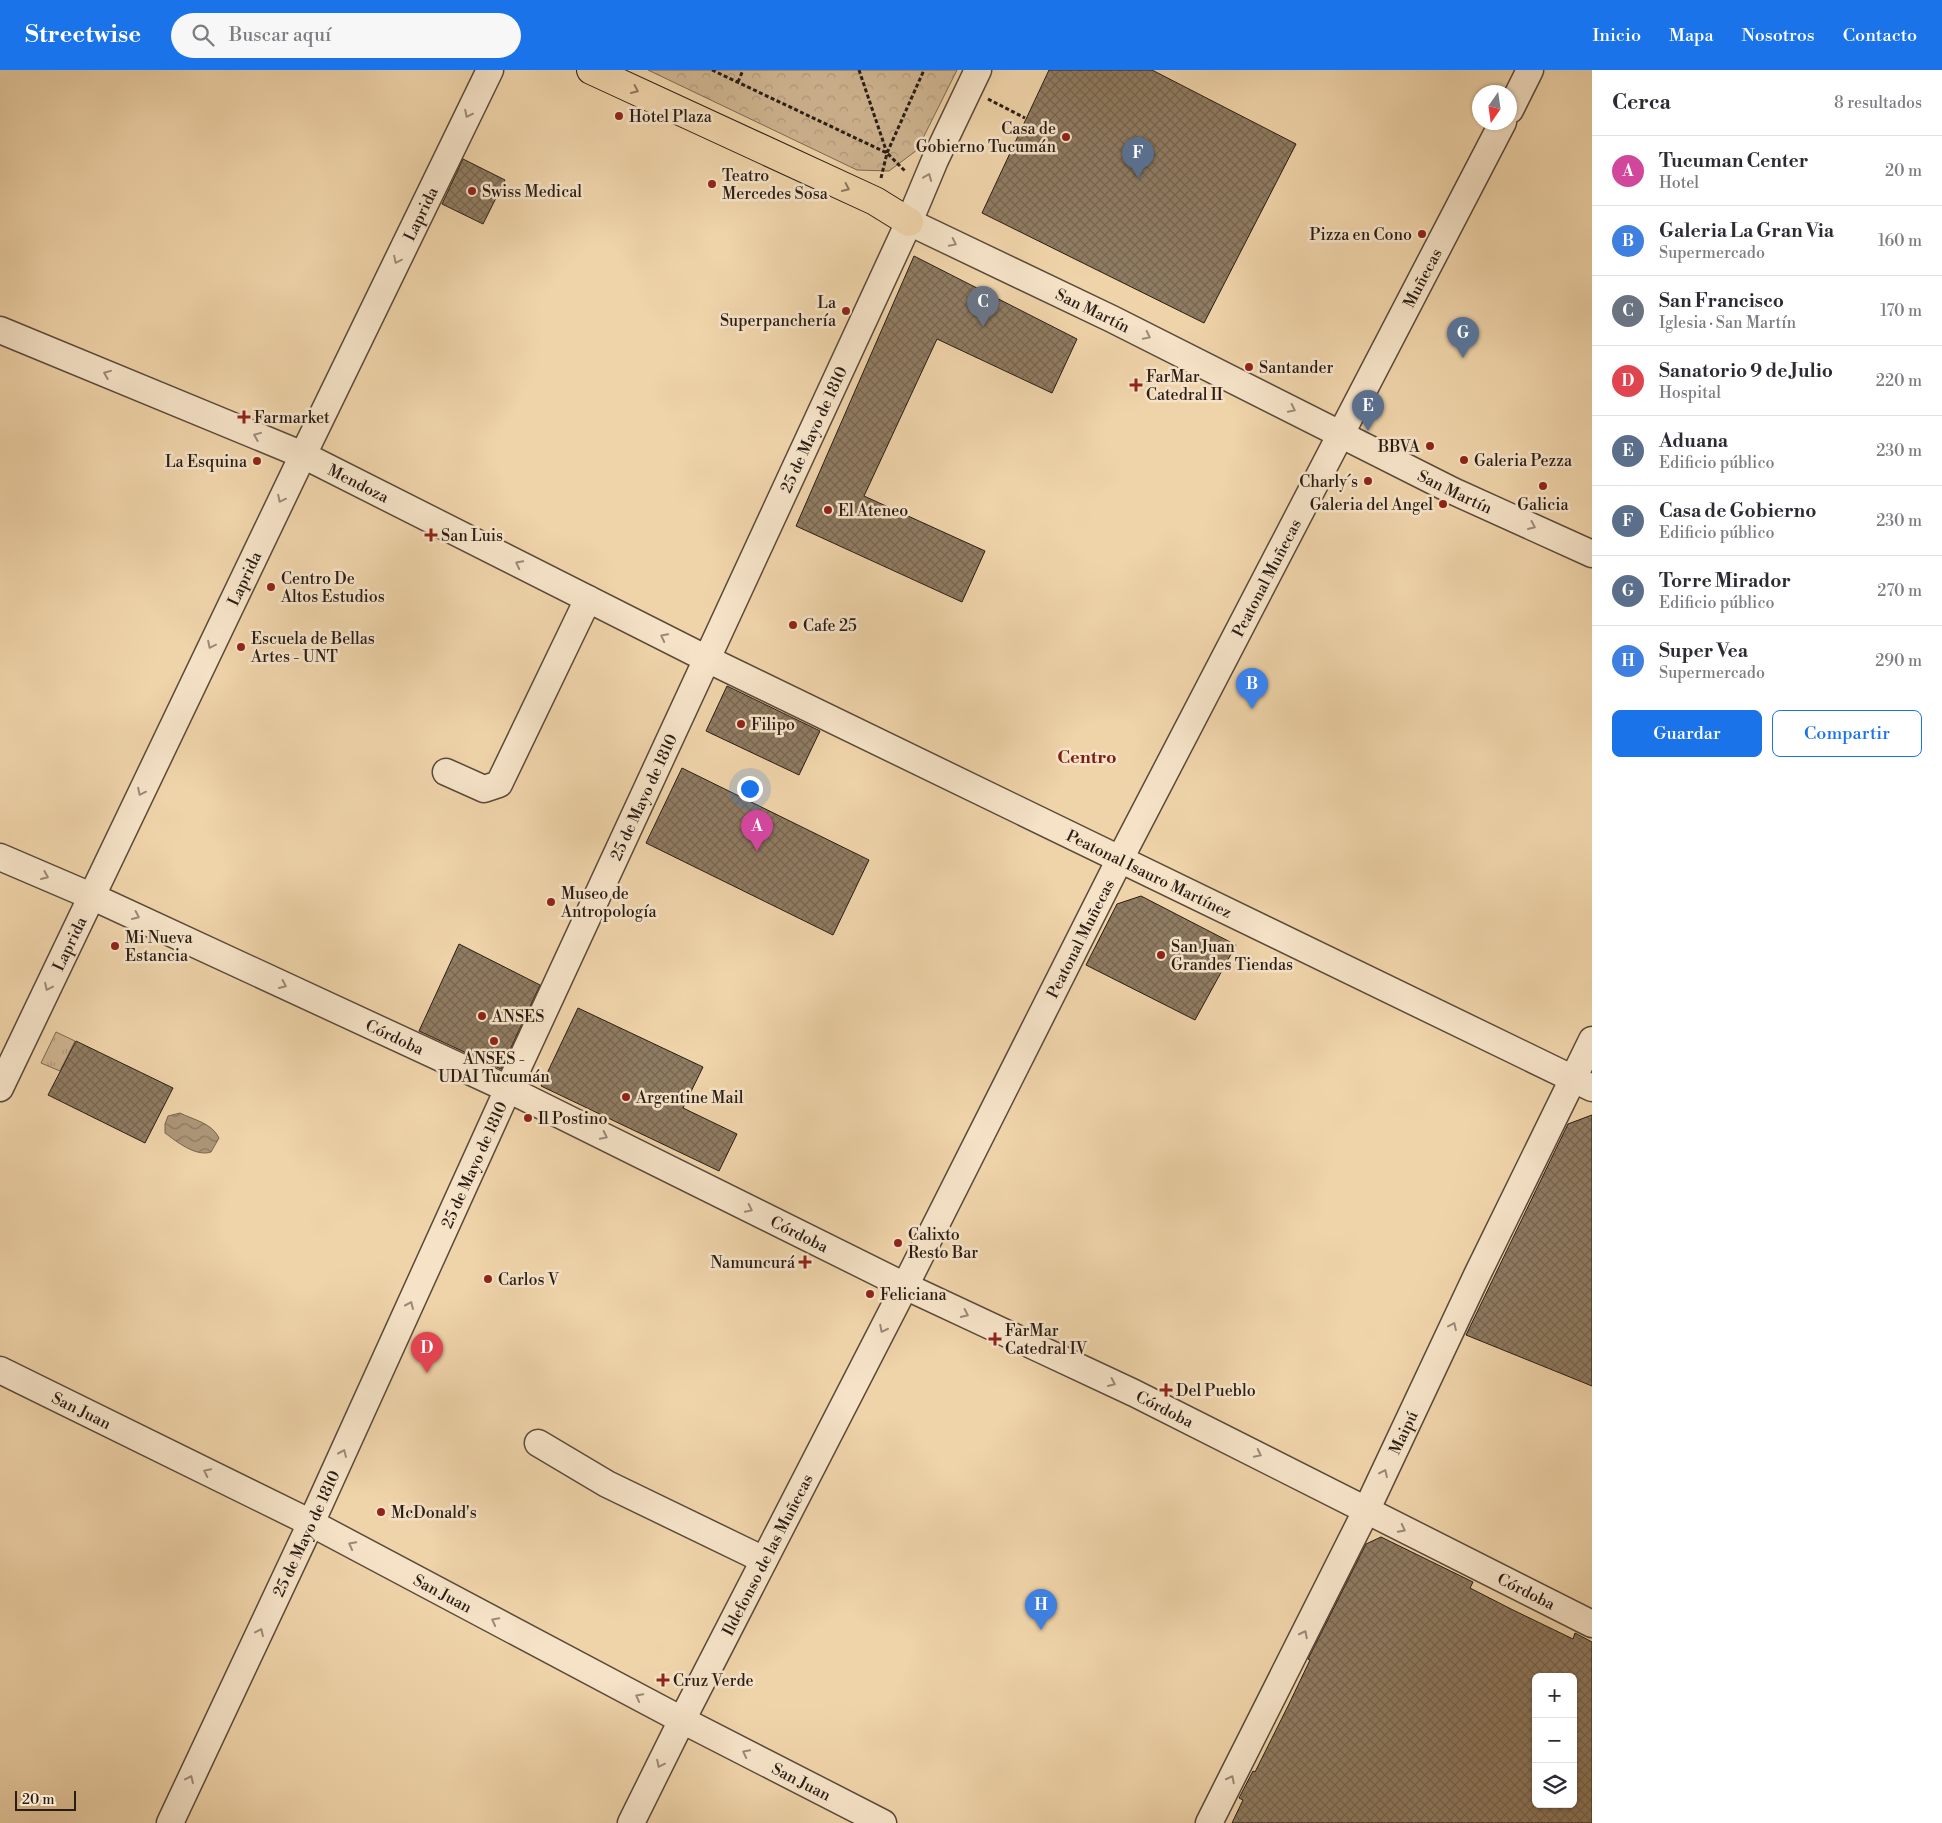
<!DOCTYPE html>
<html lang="es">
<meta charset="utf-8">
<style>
body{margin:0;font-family:"Libre Bodoni",serif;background:#f7f7f7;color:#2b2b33}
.controls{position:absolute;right:15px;bottom:15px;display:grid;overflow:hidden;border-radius:8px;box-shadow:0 1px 4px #0004}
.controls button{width:45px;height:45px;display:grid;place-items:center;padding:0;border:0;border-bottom:1px solid #e1e1e2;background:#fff;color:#2b2b33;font:25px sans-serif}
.compass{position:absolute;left:1472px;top:15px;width:45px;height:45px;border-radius:50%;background:#fff;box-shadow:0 1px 4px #0004;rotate:193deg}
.scale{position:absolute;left:15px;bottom:12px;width:61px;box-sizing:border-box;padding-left:5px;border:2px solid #2a1d15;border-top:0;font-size:14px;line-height:18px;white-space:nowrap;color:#2a1d15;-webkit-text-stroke:4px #f5e2c7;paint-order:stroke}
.you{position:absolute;left:749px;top:718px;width:18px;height:18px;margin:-12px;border:4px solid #fff;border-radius:50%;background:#1a73e8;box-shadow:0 0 0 8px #1a73e833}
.badge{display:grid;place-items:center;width:32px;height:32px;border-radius:50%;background:#1a73e8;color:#fff;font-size:16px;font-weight:700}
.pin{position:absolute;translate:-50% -41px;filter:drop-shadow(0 1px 2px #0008)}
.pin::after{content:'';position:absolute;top:26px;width:18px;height:15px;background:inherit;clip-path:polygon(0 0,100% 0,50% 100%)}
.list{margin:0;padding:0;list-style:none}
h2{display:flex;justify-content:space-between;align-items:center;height:65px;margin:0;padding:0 20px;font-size:21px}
h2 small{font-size:16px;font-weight:400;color:#7c7c81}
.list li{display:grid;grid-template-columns:32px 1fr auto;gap:15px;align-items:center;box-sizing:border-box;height:70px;padding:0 20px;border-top:1px solid #e1e1e2}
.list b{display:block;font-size:19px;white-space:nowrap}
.list p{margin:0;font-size:16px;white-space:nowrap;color:#7c7c81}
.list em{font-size:16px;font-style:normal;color:#7c7c81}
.actions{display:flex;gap:10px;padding:15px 20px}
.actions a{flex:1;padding:11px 0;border:1px solid #1a73e8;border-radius:8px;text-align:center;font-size:18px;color:#1a73e8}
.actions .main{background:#1a73e8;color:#fff}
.icon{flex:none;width:28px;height:28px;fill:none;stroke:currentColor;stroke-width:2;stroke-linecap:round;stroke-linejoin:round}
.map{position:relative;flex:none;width:1592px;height:1753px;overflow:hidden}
header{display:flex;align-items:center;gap:30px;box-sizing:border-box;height:70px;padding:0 25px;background:#1a73e8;color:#fff}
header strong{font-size:24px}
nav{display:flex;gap:28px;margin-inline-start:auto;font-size:18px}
.search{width:350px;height:45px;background:#f7f7f7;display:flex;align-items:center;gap:12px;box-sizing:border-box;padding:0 18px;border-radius:28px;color:#7c7c81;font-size:19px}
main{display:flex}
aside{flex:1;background:#fff}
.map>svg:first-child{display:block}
.grass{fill:url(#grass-tufts);stroke:#7c6852}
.forest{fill:url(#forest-crowns);stroke:#7c6852}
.water{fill:url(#water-waves);stroke:#786550}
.building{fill:url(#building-cross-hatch);stroke:#2a1d15;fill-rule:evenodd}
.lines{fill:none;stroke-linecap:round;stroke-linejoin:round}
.minor-casing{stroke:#5b4a3a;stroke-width:29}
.major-casing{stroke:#2a1d15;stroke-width:30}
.path{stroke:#2a1d15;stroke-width:3;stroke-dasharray:4 2.5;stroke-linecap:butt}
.minor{stroke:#f5e2c7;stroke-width:26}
.major{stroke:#efd3a9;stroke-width:28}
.oneway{stroke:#8c785f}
.oneway2{stroke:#9a8977}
.poi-dot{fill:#8f2418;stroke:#f5e2c7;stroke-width:2}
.labels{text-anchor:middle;stroke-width:5;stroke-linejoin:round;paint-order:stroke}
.poi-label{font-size:16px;fill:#2a1d15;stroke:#f5e2c7;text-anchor:start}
.street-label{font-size:16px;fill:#2a1d15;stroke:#f5e2c7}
.neighbourhood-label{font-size:18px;font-weight:bold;fill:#7a1f14;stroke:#f5e2c7}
</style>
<header>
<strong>Streetwise</strong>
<div class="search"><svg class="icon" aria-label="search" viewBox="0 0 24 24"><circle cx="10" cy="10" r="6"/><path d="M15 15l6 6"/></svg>Buscar aquí</div>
<nav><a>Inicio</a><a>Mapa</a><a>Nosotros</a><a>Contacto</a></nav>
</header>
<main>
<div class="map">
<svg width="1592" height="1753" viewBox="0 0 1592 1753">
<defs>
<pattern id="grass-tufts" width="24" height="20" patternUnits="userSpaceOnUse" patternTransform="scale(1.25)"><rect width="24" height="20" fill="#ceb490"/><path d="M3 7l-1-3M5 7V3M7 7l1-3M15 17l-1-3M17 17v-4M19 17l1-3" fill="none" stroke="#b19a7b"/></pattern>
<pattern id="forest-crowns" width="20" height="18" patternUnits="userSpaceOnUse" patternTransform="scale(1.25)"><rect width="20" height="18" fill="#ceb490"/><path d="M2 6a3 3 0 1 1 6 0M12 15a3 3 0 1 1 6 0" fill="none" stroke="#b19a7b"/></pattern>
<pattern id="water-waves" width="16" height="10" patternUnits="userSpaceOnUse" patternTransform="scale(1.25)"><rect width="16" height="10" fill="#ac9577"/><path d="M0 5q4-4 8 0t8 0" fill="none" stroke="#8c7960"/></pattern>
<pattern id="building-cross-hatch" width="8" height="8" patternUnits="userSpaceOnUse" patternTransform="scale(1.25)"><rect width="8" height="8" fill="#907c62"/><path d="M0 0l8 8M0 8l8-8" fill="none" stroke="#766550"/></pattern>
</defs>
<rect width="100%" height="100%" fill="#efd3a9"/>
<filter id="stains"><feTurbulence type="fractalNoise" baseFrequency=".004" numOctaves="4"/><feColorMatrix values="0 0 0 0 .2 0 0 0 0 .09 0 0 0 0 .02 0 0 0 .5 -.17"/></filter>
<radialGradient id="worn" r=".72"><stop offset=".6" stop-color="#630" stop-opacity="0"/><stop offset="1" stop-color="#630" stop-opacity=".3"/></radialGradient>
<path class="grass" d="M56,962L75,971L60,1001L41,993Z"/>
<path class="forest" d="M648,0H957L917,80L889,101L857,100Z"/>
<path class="water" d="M180,1043C194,1050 212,1053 219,1068L211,1082C196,1087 177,1072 165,1063V1054L168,1046Z"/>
<path class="building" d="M1049,0H1152L1296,74L1204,253L982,143Z
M463,89L505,110L483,154L442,134Z
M914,186L1077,269L1052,323L937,269L864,426L985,481L962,532L796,456Z
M727,616L820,661L799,705L706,661Z
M682,698L869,790L833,865L646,773Z
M1141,826L1236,875L1195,950L1086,895L1117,834Z
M459,874L540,915L501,999L419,961Z
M578,938L703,997L683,1038L737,1064L719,1101L541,1016Z
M76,971L173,1018L145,1073L48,1025Z
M1592,1045V1316L1466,1265L1568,1054Z
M1381,1467L1473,1512L1470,1518L1513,1540L1573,1569L1575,1563L1592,1572V1753H1232L1243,1730L1239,1728L1253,1701L1255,1702L1289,1634L1310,1590L1308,1589L1366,1474ZM1536,1607H1573V1734H1536Z"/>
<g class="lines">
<defs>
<g id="minor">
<path d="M1510,40L1530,0"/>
<path id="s1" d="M909,152L1112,249L1453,421L1592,484"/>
<path id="s2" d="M0,260L303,385L707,589L1592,1018"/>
<path d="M446,702L484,719L499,714L588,529"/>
<path id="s3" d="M0,787L91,826L508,1019L905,1216L1134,1323L1592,1554"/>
<path id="s4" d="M0,1018L303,385L490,0"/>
<path id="s5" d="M0,1300L311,1453L682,1650L883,1753"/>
<path d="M538,1373L607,1414L764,1490"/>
<path id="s6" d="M170,1753L311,1453L508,1019L909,152L935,90L978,0"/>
<path id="s7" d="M631,1753L682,1650L905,1216L1120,789L1503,52"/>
<path id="s8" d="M1209,1753L1366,1441L1477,1205L1592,970"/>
</g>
<path id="major" d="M591,0L875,131L909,152"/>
</defs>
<use href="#minor" class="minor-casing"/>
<use href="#major" class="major-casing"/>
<path class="path" d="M712,0L887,83L905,101
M859,0L887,83
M738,12L743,0
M988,29L1025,48
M881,108L887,83L924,0"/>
<use href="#minor" class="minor"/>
<use href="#major" class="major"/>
</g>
<defs><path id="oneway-chevron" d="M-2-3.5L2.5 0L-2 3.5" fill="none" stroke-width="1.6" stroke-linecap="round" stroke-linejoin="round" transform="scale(1.25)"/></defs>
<g class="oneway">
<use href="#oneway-chevron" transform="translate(635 20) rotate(25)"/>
<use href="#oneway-chevron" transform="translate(846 118) rotate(25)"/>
</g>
<g class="oneway2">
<use href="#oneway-chevron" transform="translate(468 44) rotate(116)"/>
<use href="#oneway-chevron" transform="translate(928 107) rotate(-68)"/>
<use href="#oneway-chevron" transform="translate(953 173) rotate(26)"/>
<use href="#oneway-chevron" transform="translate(397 190) rotate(116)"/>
<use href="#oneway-chevron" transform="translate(1147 266) rotate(26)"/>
<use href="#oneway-chevron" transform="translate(107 304) rotate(-158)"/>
<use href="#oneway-chevron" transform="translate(1292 339) rotate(26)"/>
<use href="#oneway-chevron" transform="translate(257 366) rotate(-158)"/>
<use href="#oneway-chevron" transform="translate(281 429) rotate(116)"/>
<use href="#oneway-chevron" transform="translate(1532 456) rotate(24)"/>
<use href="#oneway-chevron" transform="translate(519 494) rotate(-153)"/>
<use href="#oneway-chevron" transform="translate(664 567) rotate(-153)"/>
<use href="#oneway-chevron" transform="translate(211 575) rotate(116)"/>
<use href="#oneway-chevron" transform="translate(141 722) rotate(116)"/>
<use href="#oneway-chevron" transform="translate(45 806) rotate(23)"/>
<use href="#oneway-chevron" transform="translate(136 846) rotate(25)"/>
<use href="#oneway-chevron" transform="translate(283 915) rotate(25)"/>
<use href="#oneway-chevron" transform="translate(48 917) rotate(115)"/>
<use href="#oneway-chevron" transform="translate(604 1066) rotate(26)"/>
<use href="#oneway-chevron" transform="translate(749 1139) rotate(26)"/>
<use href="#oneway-chevron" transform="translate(410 1235) rotate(-66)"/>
<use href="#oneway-chevron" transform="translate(965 1244) rotate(25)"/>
<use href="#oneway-chevron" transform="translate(1453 1256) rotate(-65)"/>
<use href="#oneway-chevron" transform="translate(883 1259) rotate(117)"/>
<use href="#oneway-chevron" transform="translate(1112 1313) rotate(25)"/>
<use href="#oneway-chevron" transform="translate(343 1383) rotate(-66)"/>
<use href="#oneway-chevron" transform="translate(1258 1384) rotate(26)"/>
<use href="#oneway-chevron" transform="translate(207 1402) rotate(-154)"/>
<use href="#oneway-chevron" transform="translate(1384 1403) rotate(-65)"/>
<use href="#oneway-chevron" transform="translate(1402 1459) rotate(27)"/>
<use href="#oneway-chevron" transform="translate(352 1475) rotate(-152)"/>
<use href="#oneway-chevron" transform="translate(495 1551) rotate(-152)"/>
<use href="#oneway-chevron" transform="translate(260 1562) rotate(-65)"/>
<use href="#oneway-chevron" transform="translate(1304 1564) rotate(-63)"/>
<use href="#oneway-chevron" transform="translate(639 1627) rotate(-152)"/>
<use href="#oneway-chevron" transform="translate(746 1683) rotate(-153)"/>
<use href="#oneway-chevron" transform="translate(660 1694) rotate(116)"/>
<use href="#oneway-chevron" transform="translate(190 1709) rotate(-65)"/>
<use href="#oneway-chevron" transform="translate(1231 1709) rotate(-63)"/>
</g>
<g class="poi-dot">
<circle cx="619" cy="46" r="5"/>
<circle cx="1066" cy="67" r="5"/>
<circle cx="712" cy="114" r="5"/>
<circle cx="472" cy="121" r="5"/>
<circle cx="1422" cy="164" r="5"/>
<circle cx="846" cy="241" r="5"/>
<circle cx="1249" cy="297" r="5"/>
<path d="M1133.5 307.5h5v5h5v5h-5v5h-5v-5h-5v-5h5z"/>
<path d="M241.5 339.5h5v5h5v5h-5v5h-5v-5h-5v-5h5z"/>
<circle cx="1430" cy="376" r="5"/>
<circle cx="1464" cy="390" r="5"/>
<circle cx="257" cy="391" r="5"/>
<circle cx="1368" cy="411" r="5"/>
<circle cx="1543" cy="416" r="5"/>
<circle cx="1443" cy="434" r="5"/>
<circle cx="828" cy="440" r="5"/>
<path d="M428.5 457.5h5v5h5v5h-5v5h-5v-5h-5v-5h5z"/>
<circle cx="271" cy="517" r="5"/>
<circle cx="793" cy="555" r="5"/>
<circle cx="241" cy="577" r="5"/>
<circle cx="741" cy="654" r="5"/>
<circle cx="551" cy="832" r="5"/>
<circle cx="115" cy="876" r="5"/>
<circle cx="1161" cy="885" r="5"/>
<circle cx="482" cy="946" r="5"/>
<circle cx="494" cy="971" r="5"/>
<circle cx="626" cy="1027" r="5"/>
<circle cx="528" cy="1048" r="5"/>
<circle cx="898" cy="1173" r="5"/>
<path d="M802.5 1184.5h5v5h5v5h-5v5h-5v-5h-5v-5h5z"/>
<circle cx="488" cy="1209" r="5"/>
<circle cx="870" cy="1224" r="5"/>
<path d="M992.5 1261.5h5v5h5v5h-5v5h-5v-5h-5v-5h5z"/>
<path d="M1163.5 1312.5h5v5h5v5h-5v5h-5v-5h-5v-5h5z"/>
<circle cx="381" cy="1442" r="5"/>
<path d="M660.5 1602.5h5v5h5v5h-5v5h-5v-5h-5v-5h5z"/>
</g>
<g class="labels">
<g class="poi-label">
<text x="629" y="52">Hotel Plaza</text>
<text x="1056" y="64" text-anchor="end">Casa de<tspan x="1056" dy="18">Gobierno Tucumán</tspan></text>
<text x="722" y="111">Teatro<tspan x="722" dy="18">Mercedes Sosa</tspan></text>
<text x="482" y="127">Swiss Medical</text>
<text x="1412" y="170" text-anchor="end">Pizza en Cono</text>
<text x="836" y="238" text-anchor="end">La<tspan x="836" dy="18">Superpanchería</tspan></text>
<text x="1259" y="303">Santander</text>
<text x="1146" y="312">FarMar<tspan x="1146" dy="18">Catedral II</tspan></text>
<text x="254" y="353">Farmarket</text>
<text x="1420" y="382" text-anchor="end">BBVA</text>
<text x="1474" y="396">Galeria Pezza</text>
<text x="247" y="397" text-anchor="end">La Esquina</text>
<text x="1358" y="417" text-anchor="end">Charly´s</text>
<text x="1433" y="440" text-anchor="end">Galeria del Angel</text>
<text x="1543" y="440" text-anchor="middle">Galicia</text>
<text x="838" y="446">El Ateneo</text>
<text x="441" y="471">San Luis</text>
<text x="281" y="514">Centro De<tspan x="281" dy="18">Altos Estudios</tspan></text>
<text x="803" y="561">Cafe 25</text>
<text x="251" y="574">Escuela de Bellas<tspan x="251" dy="18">Artes - UNT</tspan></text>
<text x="751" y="660">Filipo</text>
<text x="561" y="829">Museo de<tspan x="561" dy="18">Antropología</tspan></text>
<text x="125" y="873">Mi Nueva<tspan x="125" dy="18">Estancia</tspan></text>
<text x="1171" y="882">San Juan<tspan x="1171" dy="18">Grandes Tiendas</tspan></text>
<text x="492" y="952">ANSES</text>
<text x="494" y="994" text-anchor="middle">ANSES -<tspan x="494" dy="18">UDAI Tucumán</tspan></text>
<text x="636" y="1033">Argentine Mail</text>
<text x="538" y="1054">Il Postino</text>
<text x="908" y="1170">Calixto<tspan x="908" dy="18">Resto Bar</tspan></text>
<text x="795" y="1198" text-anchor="end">Namuncurá</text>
<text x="498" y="1215">Carlos V</text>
<text x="880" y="1230">Feliciana</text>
<text x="1005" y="1266">FarMar<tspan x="1005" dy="18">Catedral IV</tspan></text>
<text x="1176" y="1326">Del Pueblo</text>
<text x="391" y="1448">McDonald's</text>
<text x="673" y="1616">Cruz Verde</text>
</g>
<g class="street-label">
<text dy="6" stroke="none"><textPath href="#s4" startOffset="970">Laprida</textPath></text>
<text dy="6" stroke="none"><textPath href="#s7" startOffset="1736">Muñecas</textPath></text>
<text dy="6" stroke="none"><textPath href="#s1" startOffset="204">San Martín</textPath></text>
<text dy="6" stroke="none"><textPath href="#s6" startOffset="1535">25 de Mayo de 1810</textPath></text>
<text dy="6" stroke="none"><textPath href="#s2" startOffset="390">Mendoza</textPath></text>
<text dy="6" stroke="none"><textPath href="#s1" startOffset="609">San Martín</textPath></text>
<text dy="6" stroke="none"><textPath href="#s4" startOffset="565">Laprida</textPath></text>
<text dy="6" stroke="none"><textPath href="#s7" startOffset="1398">Peatonal Muñecas</textPath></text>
<text dy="6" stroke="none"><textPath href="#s6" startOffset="1130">25 de Mayo de 1810</textPath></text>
<text dy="6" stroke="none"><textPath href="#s2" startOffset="1272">Peatonal Isauro Martínez</textPath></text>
<text dy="6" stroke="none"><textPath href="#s7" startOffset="992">Peatonal Muñecas</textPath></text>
<text dy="6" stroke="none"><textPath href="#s4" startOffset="160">Laprida</textPath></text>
<text dy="6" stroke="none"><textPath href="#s3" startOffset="434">Córdoba</textPath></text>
<text dy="6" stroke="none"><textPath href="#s6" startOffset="725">25 de Mayo de 1810</textPath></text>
<text dy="6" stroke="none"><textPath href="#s3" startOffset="884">Córdoba</textPath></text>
<text dy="6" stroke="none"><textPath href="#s3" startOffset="1289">Córdoba</textPath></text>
<text dy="6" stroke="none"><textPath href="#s5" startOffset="91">San Juan</textPath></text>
<text dy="6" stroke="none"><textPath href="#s8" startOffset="436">Maipú</textPath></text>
<text dy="6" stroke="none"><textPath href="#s6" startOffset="320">25 de Mayo de 1810</textPath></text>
<text dy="6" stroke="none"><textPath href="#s7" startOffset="301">Ildefonso de las Muñecas</textPath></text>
<text dy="6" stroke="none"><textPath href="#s3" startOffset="1694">Córdoba</textPath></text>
<text dy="6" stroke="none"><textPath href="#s5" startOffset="496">San Juan</textPath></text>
<text dy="6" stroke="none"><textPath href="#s5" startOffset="901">San Juan</textPath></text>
</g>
<g class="neighbourhood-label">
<text x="1087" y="693">Centro</text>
</g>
</g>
<rect width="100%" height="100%" filter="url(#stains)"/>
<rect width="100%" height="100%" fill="url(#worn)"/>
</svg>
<div class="controls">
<button>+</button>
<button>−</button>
<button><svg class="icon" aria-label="layers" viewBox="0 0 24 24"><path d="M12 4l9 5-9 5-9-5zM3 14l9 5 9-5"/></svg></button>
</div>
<svg class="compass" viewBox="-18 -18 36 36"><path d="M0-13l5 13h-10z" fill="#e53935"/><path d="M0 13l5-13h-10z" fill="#7c7c81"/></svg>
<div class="scale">20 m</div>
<div class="you"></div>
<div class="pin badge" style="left:757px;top:781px;background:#d1479c">A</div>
<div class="pin badge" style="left:1252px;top:639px;background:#3f7fe0">B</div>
<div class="pin badge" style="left:983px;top:257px;background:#6b7280">C</div>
<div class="pin badge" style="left:427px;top:1303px;background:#e0444e">D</div>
<div class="pin badge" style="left:1368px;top:361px;background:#5c6f8a">E</div>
<div class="pin badge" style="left:1138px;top:108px;background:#5c6f8a">F</div>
<div class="pin badge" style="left:1463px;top:288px;background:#5c6f8a">G</div>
<div class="pin badge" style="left:1041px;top:1560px;background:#3f7fe0">H</div>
</div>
<aside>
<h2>Cerca<small>8 resultados</small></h2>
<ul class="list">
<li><span class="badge" style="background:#d1479c">A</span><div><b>Tucuman Center</b><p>Hotel</p></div><em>20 m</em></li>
<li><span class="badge" style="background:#3f7fe0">B</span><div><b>Galeria La Gran Via</b><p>Supermercado</p></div><em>160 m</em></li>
<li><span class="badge" style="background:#6b7280">C</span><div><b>San Francisco</b><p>Iglesia · San Martín</p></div><em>170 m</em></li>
<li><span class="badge" style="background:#e0444e">D</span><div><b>Sanatorio 9 de Julio</b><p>Hospital</p></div><em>220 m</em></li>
<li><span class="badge" style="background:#5c6f8a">E</span><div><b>Aduana</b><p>Edificio público</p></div><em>230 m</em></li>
<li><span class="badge" style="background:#5c6f8a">F</span><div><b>Casa de Gobierno</b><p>Edificio público</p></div><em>230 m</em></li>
<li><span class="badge" style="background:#5c6f8a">G</span><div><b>Torre Mirador</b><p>Edificio público</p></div><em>270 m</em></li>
<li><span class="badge" style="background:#3f7fe0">H</span><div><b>Super Vea</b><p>Supermercado</p></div><em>290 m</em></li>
</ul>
<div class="actions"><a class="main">Guardar</a><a>Compartir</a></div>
</aside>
</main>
